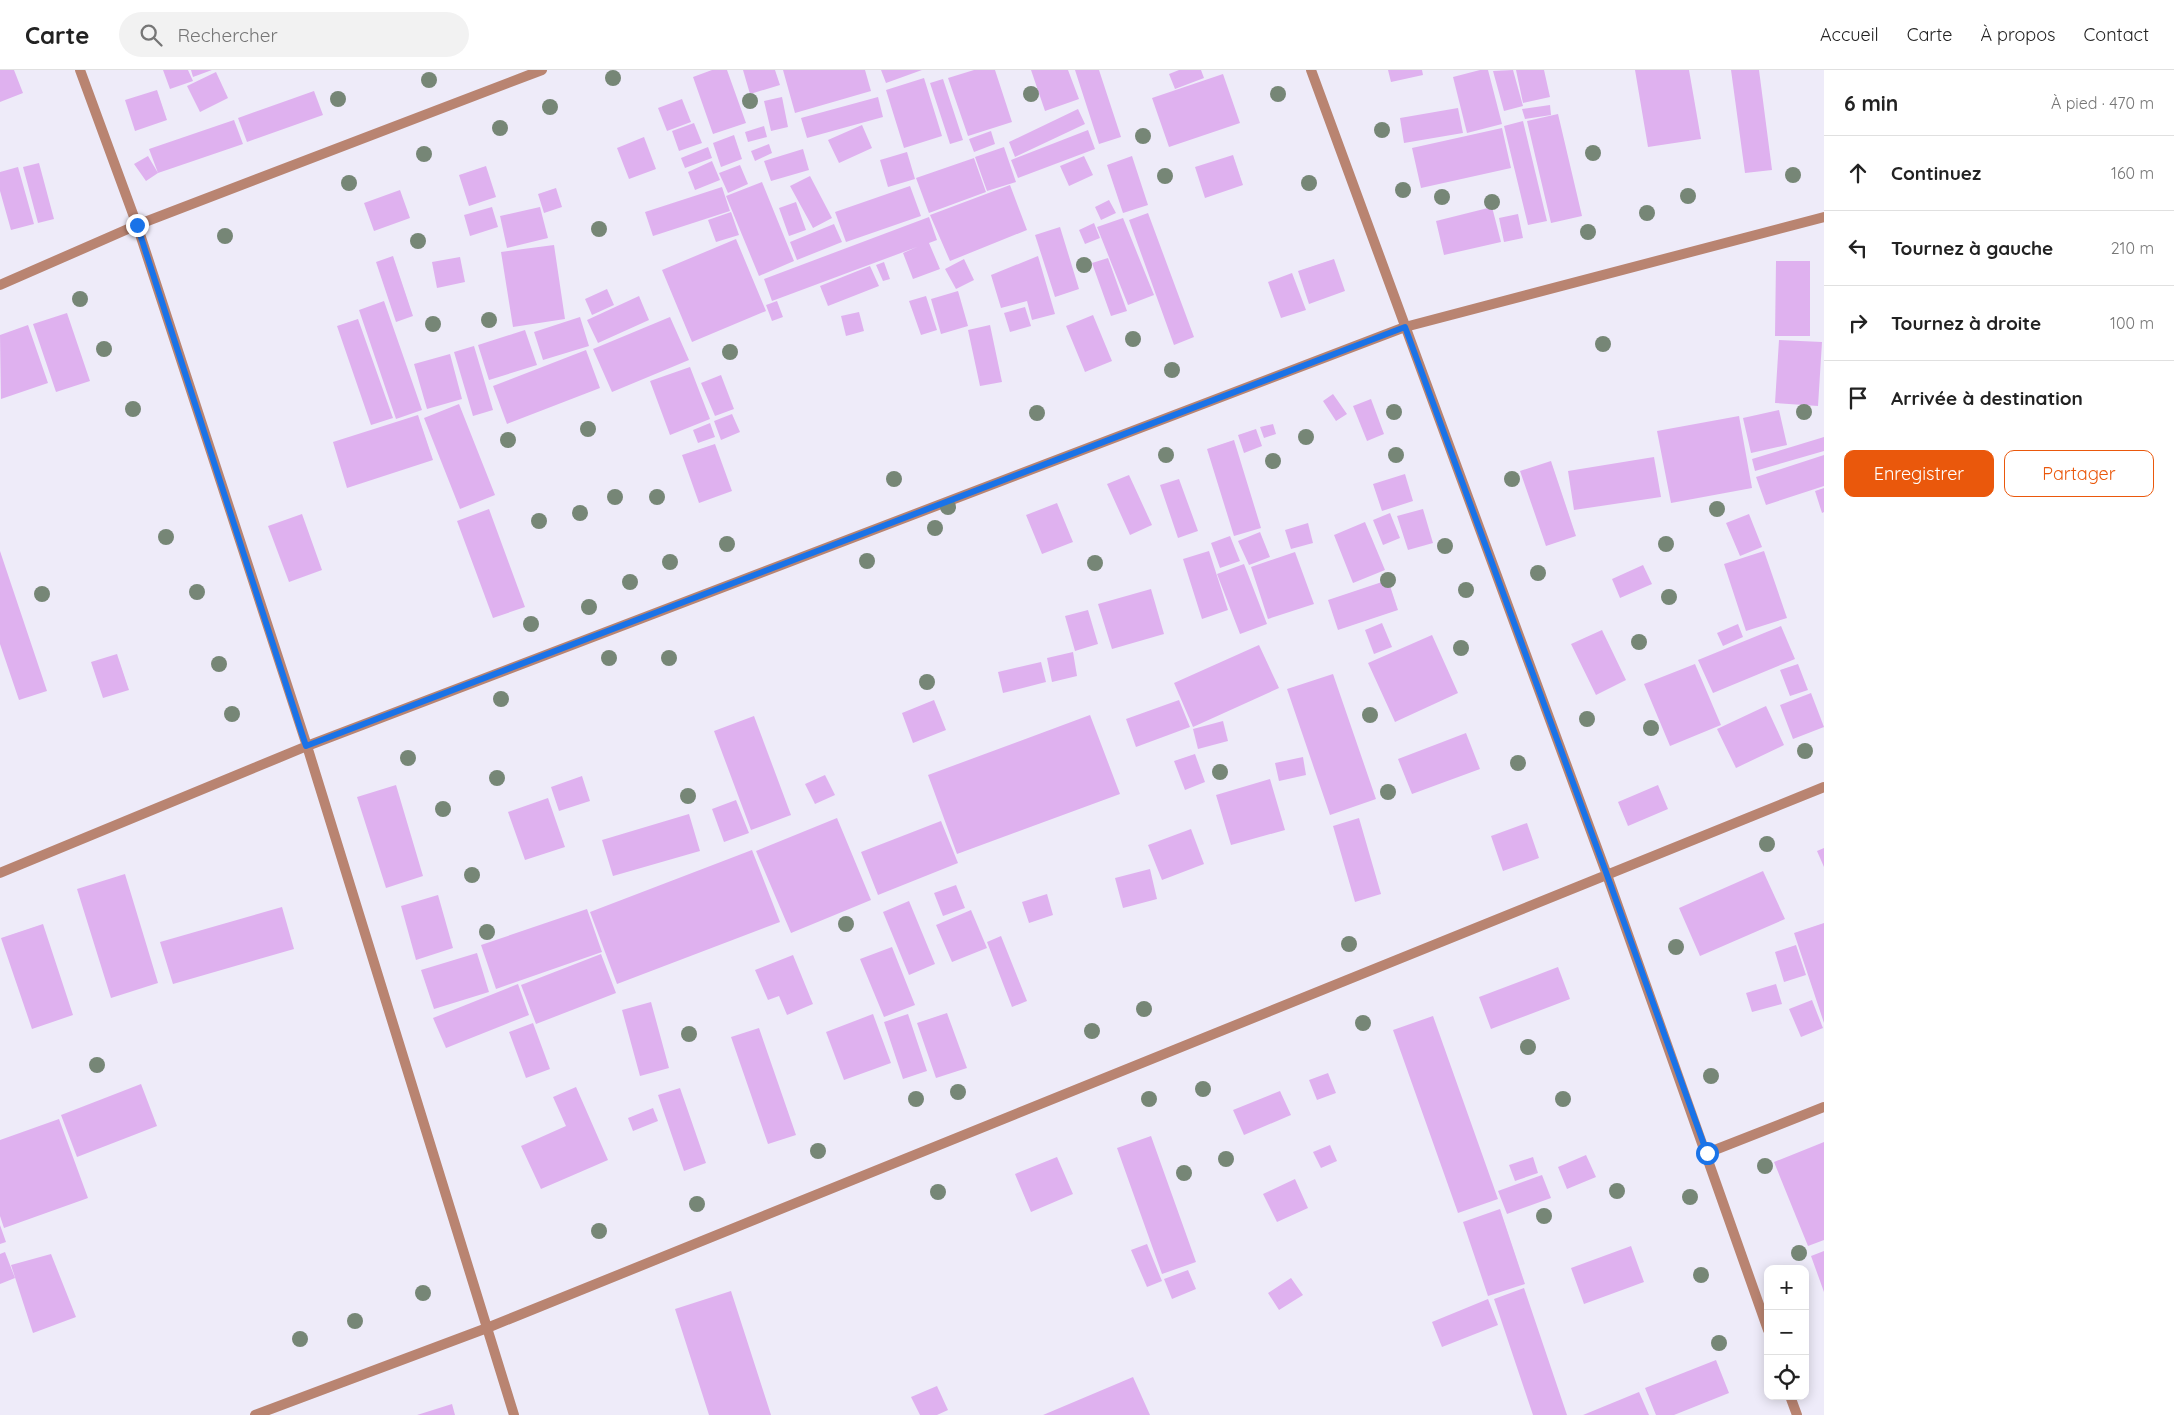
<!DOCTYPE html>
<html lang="fr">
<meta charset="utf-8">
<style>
body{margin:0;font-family:Quicksand,sans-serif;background:#f2f2f2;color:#222}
.controls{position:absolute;right:15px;bottom:15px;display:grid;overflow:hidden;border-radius:10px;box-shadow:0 2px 12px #0003}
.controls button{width:45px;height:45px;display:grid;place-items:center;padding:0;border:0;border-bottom:1px solid #e0e0e0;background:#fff;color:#222;font:25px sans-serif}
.stop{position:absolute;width:15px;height:15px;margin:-11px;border:4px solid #1a73e8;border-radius:50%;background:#fff}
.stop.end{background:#1a73e8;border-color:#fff;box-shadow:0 1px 5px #0008}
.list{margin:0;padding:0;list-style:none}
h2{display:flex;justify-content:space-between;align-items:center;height:65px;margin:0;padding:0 20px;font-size:21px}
h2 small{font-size:16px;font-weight:400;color:#767676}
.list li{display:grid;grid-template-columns:32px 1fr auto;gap:15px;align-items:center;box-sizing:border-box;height:75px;padding:0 20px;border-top:1px solid #e0e0e0}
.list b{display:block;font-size:19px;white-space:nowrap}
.list em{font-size:16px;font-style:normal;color:#767676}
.actions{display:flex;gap:10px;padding:15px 20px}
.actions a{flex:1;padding:11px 0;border:1px solid #ea580c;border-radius:10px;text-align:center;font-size:18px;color:#ea580c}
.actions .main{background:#ea580c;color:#fff}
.icon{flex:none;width:28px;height:28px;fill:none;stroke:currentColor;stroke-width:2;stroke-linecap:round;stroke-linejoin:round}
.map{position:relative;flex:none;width:1824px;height:1345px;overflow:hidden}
header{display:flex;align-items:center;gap:30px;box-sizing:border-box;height:70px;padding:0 25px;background:#fff;border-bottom:1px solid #e0e0e0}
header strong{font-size:24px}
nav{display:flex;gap:28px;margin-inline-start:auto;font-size:18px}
.search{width:350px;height:45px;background:#f2f2f2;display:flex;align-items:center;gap:12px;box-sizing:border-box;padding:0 18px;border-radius:28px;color:#767676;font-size:19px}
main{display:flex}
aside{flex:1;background:#fff}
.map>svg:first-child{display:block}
.building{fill:#dfb1ef}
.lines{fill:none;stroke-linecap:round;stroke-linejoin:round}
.minor{stroke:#b98471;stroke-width:10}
.tree{fill:#768676}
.route{stroke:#1a73e8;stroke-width:6}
</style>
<header>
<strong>Carte</strong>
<div class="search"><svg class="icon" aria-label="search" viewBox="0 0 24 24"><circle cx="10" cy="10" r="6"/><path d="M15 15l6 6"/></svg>Rechercher</div>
<nav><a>Accueil</a><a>Carte</a><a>À propos</a><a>Contact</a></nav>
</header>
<main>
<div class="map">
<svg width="1824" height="1345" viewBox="0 0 1824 1345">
<rect width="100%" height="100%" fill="#eeebf9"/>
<path class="building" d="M0,0H14L23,23L0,32Z
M163,0H188L193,11L170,19Z
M191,0H212L193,7Z
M712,0H727L746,53L713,64L693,7Z
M743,0H775L780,15L750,24Z
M783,0H865L871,21L795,43Z
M881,0H922L886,13Z
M974,0H995L1012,52L968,66L948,8Z
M1031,0H1068L1079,29L1045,41Z
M1075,0H1099L1121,67L1099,74Z
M1179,0H1201L1204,8L1175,19L1169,4Z
M1388,0H1422L1423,5L1391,12Z
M1480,0H1488L1502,54L1467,63L1453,7Z
M1513,0L1523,36L1504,41L1493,1Z
M1516,0H1544L1550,27L1523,33Z
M1635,0H1689L1701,69L1648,77Z
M1731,0H1759L1772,100L1745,103Z
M216,2L228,28L200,42L187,16Z
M1223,4L1240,53L1169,77L1152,28Z
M924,8L942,66L904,78L886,20Z
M943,9L963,70L950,74L930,13Z
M157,20L167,50L135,61L125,30Z
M314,21L323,45L247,72L238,48Z
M782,27L788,57L771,61L764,31Z
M878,27L883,47L807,68L801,48Z
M682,29L691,52L667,61L658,38Z
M1550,35L1551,45L1525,49L1522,39Z
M1458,38L1463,63L1404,73L1400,48Z
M1078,39L1085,54L1015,87L1009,72Z
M1558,44L1582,146L1551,153L1527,51Z
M234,50L243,74L158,103L146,111L134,94L148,86L158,103L149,79Z
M1523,51L1547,151L1528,155L1504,56Z
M694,53L702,73L679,81L672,61Z
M862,55L872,78L839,93L828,70Z
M764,56L767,67L748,72L745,62Z
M1502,58L1511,98L1421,118L1412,78Z
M1088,60L1095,79L1018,108L1011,90Z
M991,61L995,74L974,82L969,69Z
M734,65L742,89L721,97L713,73Z
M644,67L656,99L629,109L617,78Z
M769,74L772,83L755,91L751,81Z
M708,77L712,88L685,98L681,88Z
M1004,77L1016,112L987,121L975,87Z
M803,79L809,100L771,111L764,91Z
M907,82L915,109L888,117L880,90Z
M1233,85L1243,115L1205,128L1195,97Z
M1084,86L1093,105L1069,116L1060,96Z
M1132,86L1148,135L1123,143L1107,95Z
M974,88L986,122L929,143L916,108Z
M712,91L720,110L695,120L688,102Z
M39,93L54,149L38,153L23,97Z
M740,95L748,114L728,123L719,103Z
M486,96L496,127L469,136L459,105Z
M18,97L34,154L11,160L0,121V102Z
M810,106L832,148L813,158L790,116Z
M762,112L794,191L759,206L726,126Z
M1010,115L1027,160L950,191L930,145Z
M910,116L921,146L846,172L835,142Z
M722,117L730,141L653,166L645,142Z
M556,118L562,137L544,143L538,124Z
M400,120L410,148L374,161L364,133Z
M1109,130L1116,143L1101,150L1095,137Z
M796,132L806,160L789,166L779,138Z
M492,137L498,157L470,166L464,145Z
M540,137L548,168L507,178L500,146Z
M1492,137L1501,172L1444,185L1436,151Z
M731,142L739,165L716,172L708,150Z
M1148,143L1194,267L1174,275L1129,150Z
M1518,144L1523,168L1504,172L1499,148Z
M929,147L937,170L929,173L940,199L913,209L903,183L917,177L772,231L764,209Z
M1123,148L1154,225L1128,235L1097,157Z
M1094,153L1100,168L1085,174L1079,160Z
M834,154L842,172L797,190L790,172Z
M1060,157L1079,219L1055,227L1035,165Z
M736,169L766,241L692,272L662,200Z
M554,175L565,249L513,257L501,182Z
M393,186L413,246L396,252L376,192Z
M1038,186L1055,244L1032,250L1027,231L1001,238L991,205Z
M460,187L465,212L437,218L432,192Z
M1108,188L1127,241L1111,246L1092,193Z
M964,189L974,210L956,219L945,199Z
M1334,189L1345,221L1309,234L1298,201Z
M1776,191H1810V266H1775Z
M884,192L890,209L883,211L876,195Z
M870,196L879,216L828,236L820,216Z
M1292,203L1306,240L1281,248L1268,212Z
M607,219L614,235L592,245L585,229Z
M958,221L968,256L941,264L931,229Z
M639,226L649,250L598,273L587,250Z
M926,226L937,260L921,265L909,231Z
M384,231L422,340L396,349L359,240Z
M777,231L783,247L772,251L766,235Z
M1025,237L1031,256L1010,262L1004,243Z
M859,242L864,261L846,266L841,246Z
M67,243L90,311L56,322L33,254Z
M1093,245L1112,291L1085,302L1066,256Z
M580,247L589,276L543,290L534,262Z
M670,247L689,290L612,322L593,279Z
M358,249L393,348L371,355L337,256Z
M28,255L48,313L1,329L0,265Z
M990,255L1002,312L980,316L968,260Z
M525,260L537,295L489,310L478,275Z
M1779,270L1822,272L1818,336L1775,333Z
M474,276L493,340L473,346L454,282Z
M586,280L600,318L507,354L493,316Z
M450,284L462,329L427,339L414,294Z
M690,297L710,349L670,365L650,311Z
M721,305L734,339L715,346L701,313Z
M1333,324L1347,344L1336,351L1323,331Z
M1371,329L1384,364L1367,371L1353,336Z
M459,334L495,425L460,439L424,348Z
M1779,340L1787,375L1751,383L1743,348Z
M732,344L740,362L721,370L714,351Z
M418,345L433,390L347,418L333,372Z
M1739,346L1752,418L1671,433L1657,361Z
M710,353L715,367L698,373L693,360Z
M1273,354L1276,364L1264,368L1260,357Z
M1256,359L1262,376L1244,383L1238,365Z
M1824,367V381L1755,401L1752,389Z
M1234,370L1261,458L1234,466L1207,379Z
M715,374L732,421L699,433L682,385Z
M1824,385V416L1766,435L1756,407Z
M1654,387L1661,427L1574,440L1568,401Z
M1551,391L1576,466L1546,476L1520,401Z
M1405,404L1413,431L1382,441L1373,414Z
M1129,405L1152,455L1130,465L1107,414Z
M1179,409L1198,461L1178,468L1160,415Z
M1824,418V442L1822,443L1815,421Z
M1057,433L1073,472L1042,484L1026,445Z
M489,439L525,537L493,548L457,451Z
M1423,439L1433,473L1408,480L1397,446Z
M1390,443L1400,468L1383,475L1373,450Z
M302,444L322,500L289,512L268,456Z
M1749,444L1762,477L1740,486L1726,453Z
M1365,452L1385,500L1353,513L1334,465Z
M1308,453L1313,473L1291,479L1285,460Z
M1260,462L1270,487L1249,495L1238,471Z
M1230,466L1240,491L1220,498L1211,473Z
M0,481L47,621L19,630L0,574Z
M1209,481L1228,540L1202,549L1183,489Z
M1764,481L1787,548L1746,561L1724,494Z
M1295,482L1314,534L1268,549L1251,497Z
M1244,494L1267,554L1240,564L1217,504Z
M1643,495L1652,514L1620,528L1612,509Z
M1388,510L1398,540L1338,560L1328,530Z
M1151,519L1164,564L1112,579L1098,534Z
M1088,540L1098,574L1075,581L1065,546Z
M1382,553L1392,577L1374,584L1365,560Z
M1738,554L1743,567L1723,576L1717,563Z
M1781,556L1795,589L1713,623L1698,590Z
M1602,560L1626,610L1596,625L1571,574Z
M1432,565L1458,623L1395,652L1368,593Z
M1259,575L1279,618L1193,657L1174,613Z
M1073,582L1077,606L1052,612L1047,588Z
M117,584L129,620L103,628L91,592Z
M1041,592L1046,612L1003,623L998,602Z
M1695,594L1721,655L1670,676L1644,614Z
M1798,594L1808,620L1790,626L1780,600Z
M1333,604L1376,729L1330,745L1287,619Z
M1811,623L1824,657L1793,669L1780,635Z
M934,630L946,660L913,673L902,643Z
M1179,630L1190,657L1136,677L1126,649Z
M1766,636L1784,675L1736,698L1717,659Z
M1090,645L1120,724L957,784L928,705Z
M754,646L791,745L751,760L714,661Z
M1223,651L1228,671L1198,679L1193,659Z
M1466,663L1480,699L1412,724L1398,689Z
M1195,684L1205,712L1185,720L1174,691Z
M1303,687L1306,705L1279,711L1275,693Z
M825,705L835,725L815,734L805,714Z
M582,706L590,731L559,741L551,717Z
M1270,709L1285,760L1231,775L1216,725Z
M396,715L423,806L386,818L357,727Z
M1658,715L1668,739L1628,756L1618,732Z
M548,728L565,777L525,790L508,742Z
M736,730L749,763L724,772L712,739Z
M689,744L700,781L613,806L602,770Z
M837,748L871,830L791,863L756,781Z
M1359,748L1381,824L1355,832L1333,756Z
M941,751L958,793L878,825L861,782Z
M1527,753L1539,788L1503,801L1491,766Z
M1191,759L1204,794L1162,810L1148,775Z
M1824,778V797L1817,781Z
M752,780L780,852L617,914L590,842Z
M1150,799L1157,829L1123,838L1115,808Z
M1763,801L1785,849L1700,886L1679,838Z
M125,804L158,913L111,928L77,819Z
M956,815L965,838L943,846L934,823Z
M1047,824L1053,845L1029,853L1022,832Z
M438,825L453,878L416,890L401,836Z
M909,831L935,894L909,905L883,842Z
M282,837L294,879L173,914L160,872Z
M587,839L602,882L496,919L481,875Z
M971,840L987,878L952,892L936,855Z
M1824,853V953L1794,863Z
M43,854L73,945L32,959L1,868Z
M1001,866L1027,931L1012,937L987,872Z
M1796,875L1806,905L1784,912L1775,882Z
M892,877L915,935L884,947L860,889Z
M477,883L489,922L434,939L421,900Z
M601,884L616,923L536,954L521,915Z
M793,885L813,934L787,945L779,926L768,930L755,900Z
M1558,897L1570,929L1491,959L1479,927Z
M518,914L529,945L446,978L433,948Z
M1776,914L1782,934L1752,942L1746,923Z
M1812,930L1823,958L1801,967L1789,939Z
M651,932L669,998L640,1006L622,940Z
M947,943L967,998L936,1008L917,953Z
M873,944L891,993L844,1010L826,962Z
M908,944L927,1001L903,1009L884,952Z
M1433,946L1498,1129L1458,1143L1393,960Z
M533,953L550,999L526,1008L509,962Z
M759,958L796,1065L768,1074L731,967Z
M1328,1003L1336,1023L1317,1030L1309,1010Z
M141,1014L157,1056L77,1087L61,1045Z
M576,1017L608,1090L541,1119L521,1076L566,1056L553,1027Z
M680,1018L706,1093L684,1101L658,1025Z
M1280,1021L1291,1045L1244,1065L1233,1040Z
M653,1038L658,1051L633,1061L628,1048Z
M59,1049L88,1128L4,1158L0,1146V1070Z
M1151,1066L1196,1192L1162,1204L1117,1078Z
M1824,1072V1170L1808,1176L1774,1092Z
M1330,1075L1337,1091L1321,1098L1313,1082Z
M1586,1085L1596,1107L1567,1119L1558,1097Z
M1057,1087L1073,1124L1031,1142L1015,1104Z
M1533,1087L1538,1103L1515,1111L1509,1095Z
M1542,1105L1551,1128L1507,1144L1498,1121Z
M1295,1109L1308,1138L1277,1152L1263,1124Z
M1500,1139L1525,1214L1488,1226L1463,1152Z
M0,1155L6,1172L0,1174Z
M1147,1174L1162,1211L1147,1217L1131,1180Z
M1631,1176L1644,1212L1584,1234L1571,1198Z
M1824,1181V1222L1811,1186Z
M5,1182L15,1208L0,1214V1184Z
M51,1184L76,1247L33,1263L11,1195Z
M1188,1200L1196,1219L1172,1229L1164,1209Z
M1291,1208L1303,1225L1279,1240L1268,1223Z
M1524,1218L1567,1345H1533L1494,1229Z
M731,1221L771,1345H709L675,1239Z
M1488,1229L1498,1255L1442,1277L1432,1252Z
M1716,1290L1729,1323L1674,1345H1656L1645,1318Z
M1133,1307L1150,1345H1043Z
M937,1316L948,1340L937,1345H920L911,1327Z
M1639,1322L1649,1345H1583Z
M452,1334L455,1345H417Z"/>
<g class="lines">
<path class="minor" d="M80,0L137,155L307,676L514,1345
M1311,0L1607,805L1768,1260
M0,215L137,155L542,0
M0,803L307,676L1405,257L1824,147
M1707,1083L1824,1037
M1790,1326L1797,1345
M255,1345L487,1258L1824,717"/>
</g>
<g class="tree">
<circle cx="613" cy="8" r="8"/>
<circle cx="429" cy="10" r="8"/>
<circle cx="1031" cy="24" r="8"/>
<circle cx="1278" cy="24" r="8"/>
<circle cx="338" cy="29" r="8"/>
<circle cx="750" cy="31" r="8"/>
<circle cx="550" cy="37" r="8"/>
<circle cx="500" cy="58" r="8"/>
<circle cx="1382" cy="60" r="8"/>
<circle cx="1143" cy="66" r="8"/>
<circle cx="1593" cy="83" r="8"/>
<circle cx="424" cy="84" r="8"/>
<circle cx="1793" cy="105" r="8"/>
<circle cx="1165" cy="106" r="8"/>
<circle cx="349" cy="113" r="8"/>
<circle cx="1309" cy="113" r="8"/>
<circle cx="1403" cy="120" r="8"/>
<circle cx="1688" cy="126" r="8"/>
<circle cx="1442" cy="127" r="8"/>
<circle cx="1492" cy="132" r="8"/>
<circle cx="1647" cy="143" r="8"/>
<circle cx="599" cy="159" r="8"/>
<circle cx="1588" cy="162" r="8"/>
<circle cx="225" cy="166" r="8"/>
<circle cx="418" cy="171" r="8"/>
<circle cx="1084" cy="195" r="8"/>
<circle cx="80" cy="229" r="8"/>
<circle cx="489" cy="250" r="8"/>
<circle cx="433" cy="254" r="8"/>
<circle cx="1133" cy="269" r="8"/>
<circle cx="1603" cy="274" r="8"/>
<circle cx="104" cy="279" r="8"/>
<circle cx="730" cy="282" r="8"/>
<circle cx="1172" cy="300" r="8"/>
<circle cx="133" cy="339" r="8"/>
<circle cx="1394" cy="342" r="8"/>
<circle cx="1804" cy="342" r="8"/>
<circle cx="1037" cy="343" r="8"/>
<circle cx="588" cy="359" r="8"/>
<circle cx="1306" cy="367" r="8"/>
<circle cx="508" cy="370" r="8"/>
<circle cx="1166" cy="385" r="8"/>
<circle cx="1396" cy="385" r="8"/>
<circle cx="1273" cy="391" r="8"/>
<circle cx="894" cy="409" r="8"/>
<circle cx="1512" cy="409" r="8"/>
<circle cx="615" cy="427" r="8"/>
<circle cx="657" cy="427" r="8"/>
<circle cx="948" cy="437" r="8"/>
<circle cx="1717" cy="439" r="8"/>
<circle cx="580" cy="443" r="8"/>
<circle cx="539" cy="451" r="8"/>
<circle cx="935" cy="458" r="8"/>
<circle cx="166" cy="467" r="8"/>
<circle cx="727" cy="474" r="8"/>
<circle cx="1666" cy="474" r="8"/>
<circle cx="1445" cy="476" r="8"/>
<circle cx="867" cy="491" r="8"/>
<circle cx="670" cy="492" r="8"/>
<circle cx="1095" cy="493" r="8"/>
<circle cx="1538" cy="503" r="8"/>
<circle cx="1388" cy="510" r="8"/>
<circle cx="630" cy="512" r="8"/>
<circle cx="1466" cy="520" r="8"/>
<circle cx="197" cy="522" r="8"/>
<circle cx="42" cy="524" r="8"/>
<circle cx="1669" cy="527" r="8"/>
<circle cx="589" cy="537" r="8"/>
<circle cx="531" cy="554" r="8"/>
<circle cx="1639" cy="572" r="8"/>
<circle cx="1461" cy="578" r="8"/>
<circle cx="609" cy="588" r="8"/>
<circle cx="669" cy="588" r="8"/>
<circle cx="219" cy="594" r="8"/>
<circle cx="927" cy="612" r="8"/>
<circle cx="501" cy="629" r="8"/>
<circle cx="232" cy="644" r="8"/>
<circle cx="1370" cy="645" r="8"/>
<circle cx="1587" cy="649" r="8"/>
<circle cx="1651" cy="658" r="8"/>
<circle cx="1805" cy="681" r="8"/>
<circle cx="408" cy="688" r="8"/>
<circle cx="1518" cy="693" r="8"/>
<circle cx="1220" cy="702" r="8"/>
<circle cx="497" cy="708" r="8"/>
<circle cx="1388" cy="722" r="8"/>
<circle cx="688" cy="726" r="8"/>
<circle cx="443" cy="739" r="8"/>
<circle cx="1767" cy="774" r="8"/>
<circle cx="472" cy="805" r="8"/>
<circle cx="846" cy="854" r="8"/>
<circle cx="487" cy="862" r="8"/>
<circle cx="1349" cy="874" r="8"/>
<circle cx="1676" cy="877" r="8"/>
<circle cx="1144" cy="939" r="8"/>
<circle cx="1363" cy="953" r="8"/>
<circle cx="1092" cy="961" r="8"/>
<circle cx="689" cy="964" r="8"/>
<circle cx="1528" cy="977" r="8"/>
<circle cx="97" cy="995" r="8"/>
<circle cx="1711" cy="1006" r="8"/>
<circle cx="1203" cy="1019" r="8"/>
<circle cx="958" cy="1022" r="8"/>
<circle cx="916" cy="1029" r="8"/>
<circle cx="1149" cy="1029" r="8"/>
<circle cx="1563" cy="1029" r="8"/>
<circle cx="818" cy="1081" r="8"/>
<circle cx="1226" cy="1089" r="8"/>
<circle cx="1765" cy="1096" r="8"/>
<circle cx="1184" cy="1103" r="8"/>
<circle cx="1617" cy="1121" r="8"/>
<circle cx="938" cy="1122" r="8"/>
<circle cx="1690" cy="1127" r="8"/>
<circle cx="697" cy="1134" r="8"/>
<circle cx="1544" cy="1146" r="8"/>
<circle cx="599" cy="1161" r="8"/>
<circle cx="1799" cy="1183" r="8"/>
<circle cx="1701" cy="1205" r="8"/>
<circle cx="423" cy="1223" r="8"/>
<circle cx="355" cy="1251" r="8"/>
<circle cx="300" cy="1269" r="8"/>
<circle cx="1719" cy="1273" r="8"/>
</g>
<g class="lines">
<path class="route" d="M137,155L306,676L1405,257L1607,805L1707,1083"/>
</g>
</svg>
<div class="controls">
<button>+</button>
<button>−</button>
<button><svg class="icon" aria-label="locate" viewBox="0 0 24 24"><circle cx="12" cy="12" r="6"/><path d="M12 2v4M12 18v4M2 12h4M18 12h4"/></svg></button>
</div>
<div class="stop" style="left:1707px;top:1083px"></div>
<div class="stop end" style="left:137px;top:155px"></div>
</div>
<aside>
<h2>6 min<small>À pied · 470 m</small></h2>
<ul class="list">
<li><svg class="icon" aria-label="ahead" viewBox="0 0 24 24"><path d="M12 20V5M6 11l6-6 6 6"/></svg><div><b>Continuez</b></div><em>160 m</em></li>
<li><svg class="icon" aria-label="left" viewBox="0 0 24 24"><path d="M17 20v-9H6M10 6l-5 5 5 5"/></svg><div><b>Tournez à gauche</b></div><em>210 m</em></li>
<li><svg class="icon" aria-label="right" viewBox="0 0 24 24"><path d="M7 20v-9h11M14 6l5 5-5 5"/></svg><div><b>Tournez à droite</b></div><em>100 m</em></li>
<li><svg class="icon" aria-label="arrive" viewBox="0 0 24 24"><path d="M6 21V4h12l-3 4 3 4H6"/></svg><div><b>Arrivée à destination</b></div></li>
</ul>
<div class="actions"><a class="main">Enregistrer</a><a>Partager</a></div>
</aside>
</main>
